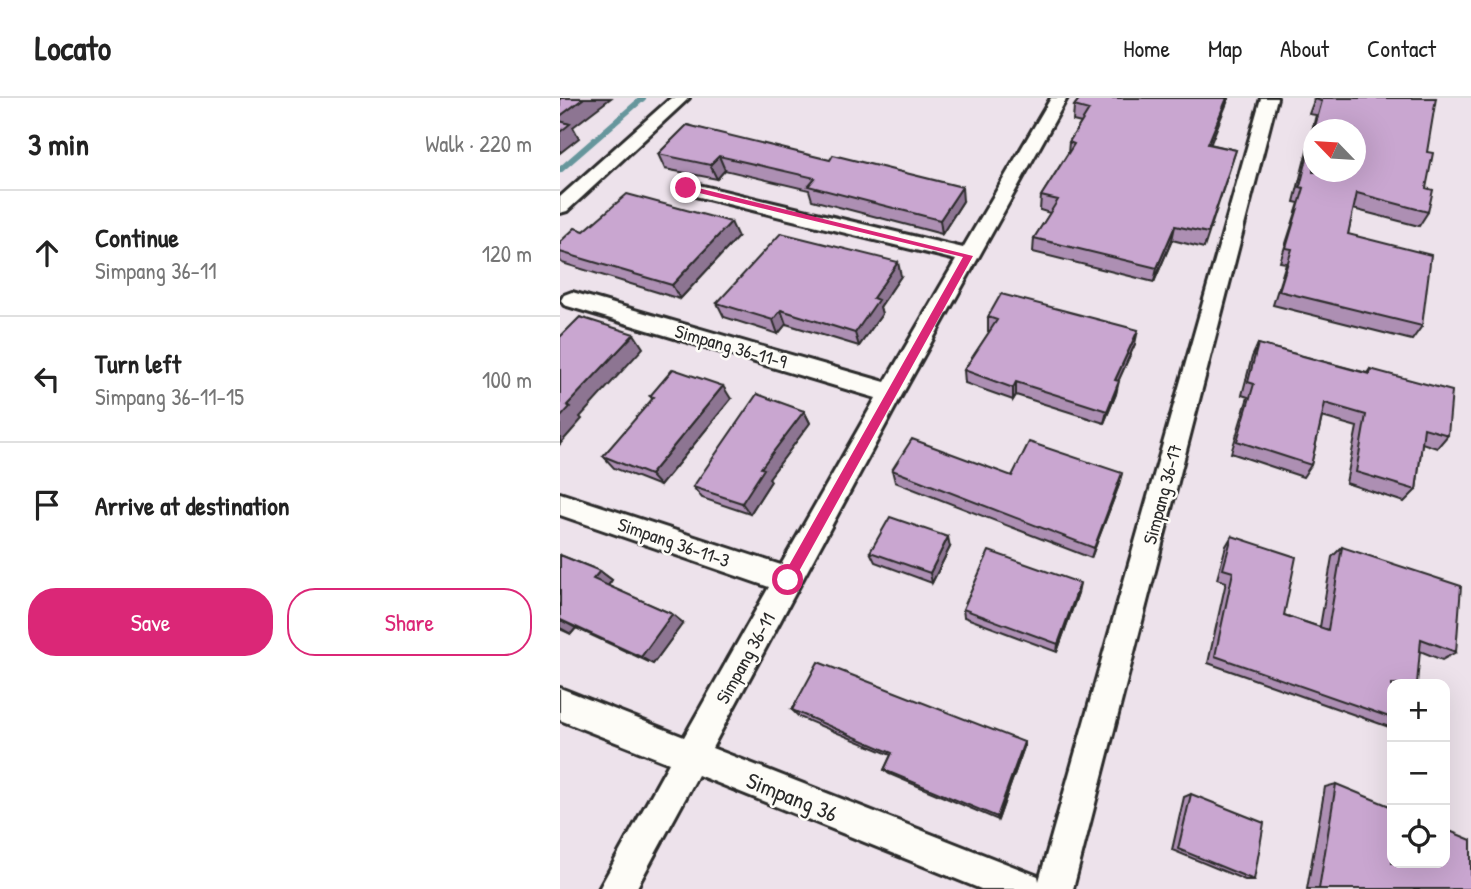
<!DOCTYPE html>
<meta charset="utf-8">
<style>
body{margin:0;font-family:"Patrick Hand",sans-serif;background:#f6f6f6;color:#222}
.controls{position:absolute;right:21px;bottom:21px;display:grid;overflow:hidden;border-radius:14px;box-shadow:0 7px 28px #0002}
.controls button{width:63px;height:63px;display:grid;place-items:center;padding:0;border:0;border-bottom:2px solid #e0e0e0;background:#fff;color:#222;font:35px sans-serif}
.compass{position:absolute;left:743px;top:21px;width:63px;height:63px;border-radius:50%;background:#fff;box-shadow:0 7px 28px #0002;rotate:295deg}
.stop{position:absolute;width:21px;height:21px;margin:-16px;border:5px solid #db2777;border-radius:50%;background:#fff}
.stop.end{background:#db2777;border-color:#fff;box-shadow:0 2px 7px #0008}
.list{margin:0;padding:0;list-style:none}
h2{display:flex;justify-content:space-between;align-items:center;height:91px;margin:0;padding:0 28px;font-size:30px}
h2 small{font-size:23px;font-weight:400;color:#767676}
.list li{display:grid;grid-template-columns:46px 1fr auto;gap:21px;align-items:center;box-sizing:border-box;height:126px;padding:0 28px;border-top:2px solid #e0e0e0}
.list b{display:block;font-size:26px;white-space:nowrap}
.list p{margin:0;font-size:23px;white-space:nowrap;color:#767676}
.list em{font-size:23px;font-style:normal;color:#767676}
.actions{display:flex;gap:14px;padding:21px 28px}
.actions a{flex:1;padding:16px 0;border:2px solid #db2777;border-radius:28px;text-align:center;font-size:24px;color:#db2777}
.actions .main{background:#db2777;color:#fff}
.icon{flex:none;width:38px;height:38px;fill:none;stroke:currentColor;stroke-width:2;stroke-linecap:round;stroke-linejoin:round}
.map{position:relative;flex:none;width:911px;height:791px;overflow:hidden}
header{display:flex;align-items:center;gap:42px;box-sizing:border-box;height:98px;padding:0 35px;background:#fff;border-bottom:2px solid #e0e0e0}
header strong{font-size:33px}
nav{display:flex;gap:38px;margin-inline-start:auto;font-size:24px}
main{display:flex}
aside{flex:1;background:#fff}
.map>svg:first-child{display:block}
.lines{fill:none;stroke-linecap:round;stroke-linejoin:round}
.stream{stroke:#66969c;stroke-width:6}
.street-casing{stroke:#2b2b2b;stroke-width:6}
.street{fill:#fdfcf7;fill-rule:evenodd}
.wall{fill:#ad8fb3;stroke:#2b2b2b;stroke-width:2;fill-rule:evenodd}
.shaded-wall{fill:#8d7492;stroke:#2b2b2b;stroke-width:2}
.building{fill:#c9a6d0;stroke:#2b2b2b;stroke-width:2}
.route{fill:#db2777}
.labels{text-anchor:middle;stroke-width:5;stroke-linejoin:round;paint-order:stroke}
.street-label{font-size:19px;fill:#2b2b2b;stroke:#fdfcf7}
.near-street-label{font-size:23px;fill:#2b2b2b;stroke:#fdfcf7}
</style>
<header>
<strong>Locato</strong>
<nav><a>Home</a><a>Map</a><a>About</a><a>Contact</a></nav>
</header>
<main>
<aside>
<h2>3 min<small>Walk · 220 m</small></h2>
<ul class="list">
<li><svg class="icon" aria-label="ahead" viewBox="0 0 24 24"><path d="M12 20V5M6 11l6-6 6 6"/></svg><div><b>Continue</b><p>Simpang 36-11</p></div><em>120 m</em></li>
<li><svg class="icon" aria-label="left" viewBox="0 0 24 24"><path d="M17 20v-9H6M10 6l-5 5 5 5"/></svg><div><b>Turn left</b><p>Simpang 36-11-15</p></div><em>100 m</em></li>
<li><svg class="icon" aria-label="arrive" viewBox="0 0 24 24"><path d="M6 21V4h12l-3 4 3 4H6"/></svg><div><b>Arrive at destination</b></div></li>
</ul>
<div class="actions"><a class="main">Save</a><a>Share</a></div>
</aside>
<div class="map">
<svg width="911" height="791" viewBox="0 0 911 791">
<rect width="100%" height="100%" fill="#ede2eb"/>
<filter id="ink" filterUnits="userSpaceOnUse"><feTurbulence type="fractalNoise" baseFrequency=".0143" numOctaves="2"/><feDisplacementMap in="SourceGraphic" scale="14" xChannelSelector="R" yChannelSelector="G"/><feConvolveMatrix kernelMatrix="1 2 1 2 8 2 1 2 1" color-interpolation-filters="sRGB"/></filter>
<g filter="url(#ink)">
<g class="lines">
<path class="stream" d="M0,72L83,0"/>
<defs>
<path id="street" d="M111,0H129L7,113L0,115V99Z
M491,0H507L339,302L152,650L465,773L478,778L479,783L701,0H717L513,791H421L138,677L76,791H39L109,665L0,622V590L124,639L209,489L0,417V395L221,467L316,300L4,207L1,202L4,197L12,194L325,284L396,162L119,94L117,90L126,84L403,150Z"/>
</defs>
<use href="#street" class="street-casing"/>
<use href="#street" class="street"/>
</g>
<path class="wall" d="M520,0L650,46L676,52L644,150L612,142L594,184L473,154L474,140L490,115L480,112L481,98L508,55L509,44L521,25L513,23L514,8Z
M755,0L867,54L866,90L868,114L859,128L793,111L788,136L862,228L852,242L713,207L726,165L720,164L739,105L734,104L756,17L749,16ZM753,32H795L753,74Z
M127,27L403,103L382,136L252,102L249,92L165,72L157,81L105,71L98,56Z
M24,133L178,139L120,201L2,165L0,162V144Z
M341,178L320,209L322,216L299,248L226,226L218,236L164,219L157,205Z
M428,219L575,246L558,283L556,296L544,325L456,297L453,302L405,285L404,272L430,233H428Z
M698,246L807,275L810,271L888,337L877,350L862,345L856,392L844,404L786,385L797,329L762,319L751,367L743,379L671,355L688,299L682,297L692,259Z
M90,298L171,301L100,388L54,370L43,358L93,302Z
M244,313L250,325L209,380L211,383L190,416L142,400L133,389Z
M332,372L452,378L559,387L531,460L335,384Z
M672,438L724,517L760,529L772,459L782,449L896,554L882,562L860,553L832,586V630L648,565L666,484L657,481L666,448Z
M390,449L372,485L315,464L310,454Z
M0,457L40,473L52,482L48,488L112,516L123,525L93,566L16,530L11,536L0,531Z
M518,495L497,554L404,519L403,511Z
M232,612L464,644V649L438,722L329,676L324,672L331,657L239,619Z
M776,686L911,791H747L765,689Z
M631,696L694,782H685L612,752L624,699Z"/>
<path class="shaded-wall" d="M24,0H51L13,29L19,40L0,55V18Z
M667,0H669L645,60L648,46Z
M159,58L165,72L157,81L150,67Z
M402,89L403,103L382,136L380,122Z
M171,124L178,139L120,201L112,187Z
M615,128L612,142L594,184L597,170Z
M338,164L341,178L320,209L322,216L299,248L295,235L313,200Z
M221,212L226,226L218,236L213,222Z
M578,232L575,246L553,295L555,282Z
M74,236L83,250L20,319L22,321L0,346V320L7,307Z
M559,283L556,296L544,325L547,313Z
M456,284V297L453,302V290Z
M163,288L171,301L100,388L90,377Z
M244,313L250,325L209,380L211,383L190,416L182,405L201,370Z
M562,375L559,387L531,460L534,450Z
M388,439L390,449L372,485L370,475Z
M40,473L52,482L46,490L33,481Z
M520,485L518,495L497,554L498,546Z
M112,516L123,525L93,566L81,559Z
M1,522L16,530L11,536L0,530V524Z
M464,644V649L438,722L437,719Z"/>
<path class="building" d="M0,0H24L0,18Z
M520,0H667L648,46L676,52L648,135L615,128L597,170L474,140L498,102L481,98L514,46L509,44L529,12L514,8Z
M755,0H876L867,54L873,55L866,90L873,92L868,114L797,95L788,136L871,157L862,228L719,193L732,151L726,150L744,90L740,89L753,35V74H795V32H754L762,3L754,1Z
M0,23L10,26L0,34Z
M127,27L270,62L273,57L402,89L380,122L248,88L255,80L159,58L150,67L98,56Z
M67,96L171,124L112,187L0,154V144L15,130L24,133Z
M221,135L338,164L313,200L318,202L295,235L221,212L213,222L157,205Z
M441,196L578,232L555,282L559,283L547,313L456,284L453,290L404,272L437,222L428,219Z
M20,219L74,236L7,307L10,309L0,320V239Z
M698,246L809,276L810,271L892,293L888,337L864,330L856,392L796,374L806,317L765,305L751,367L677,343L694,286L688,284Z
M113,271L163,288L90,377L43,358L94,299L90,298Z
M197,296L244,313L201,370L204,371L182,405L133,389Z
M352,341L452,378L469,344L562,375L534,450L332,372Z
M330,419L388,439L370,475L310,454Z
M672,438L736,459L724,517L768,532L782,449L901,488L896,554L861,541L857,586H832V620L655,558L673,474L663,471Z
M429,453L520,485L498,546L403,511Z
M0,457L40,473L33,481L112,516L81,559L1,522L0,524Z
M258,564L464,644L437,719L324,672L332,655L232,612Z
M776,686L832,709V765H885V731L911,742V791H759Z
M631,696L704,725L694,782L618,751Z"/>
</g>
<path class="route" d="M126,87L413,158L232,486L228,488L223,486V478L403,159L123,91Z"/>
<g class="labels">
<g class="street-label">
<text transform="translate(171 248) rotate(16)" y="7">Simpang 36-11-9</text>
<text transform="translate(602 396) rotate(-75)" y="7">Simpang 36-17</text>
<text transform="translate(114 444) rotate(19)" y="7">Simpang 36-11-3</text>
<text transform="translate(185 560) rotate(-61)" y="7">Simpang 36-11</text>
</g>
<g class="near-street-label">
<text transform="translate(232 699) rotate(22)" y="8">Simpang 36</text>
</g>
</g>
</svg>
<div class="controls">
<button>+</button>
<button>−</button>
<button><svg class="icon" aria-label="locate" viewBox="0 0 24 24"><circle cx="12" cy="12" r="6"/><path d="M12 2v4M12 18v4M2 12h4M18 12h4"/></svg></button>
</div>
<svg class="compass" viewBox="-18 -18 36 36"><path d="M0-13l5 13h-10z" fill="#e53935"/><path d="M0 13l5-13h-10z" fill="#767676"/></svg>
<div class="stop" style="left:228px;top:482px"></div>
<div class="stop end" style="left:126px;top:90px"></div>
</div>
</main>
